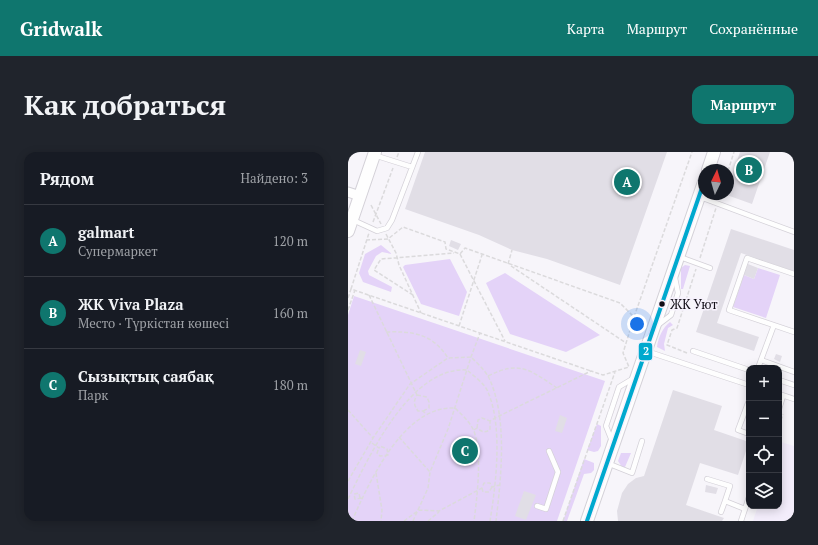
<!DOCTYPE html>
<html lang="ru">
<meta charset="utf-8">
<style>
body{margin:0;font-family:"PT Serif",serif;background:#20242c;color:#f1f3f6}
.controls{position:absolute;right:12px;bottom:12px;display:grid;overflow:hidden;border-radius:8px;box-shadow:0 2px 10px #0003}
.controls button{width:36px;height:36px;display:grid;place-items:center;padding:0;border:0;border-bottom:1px solid #363941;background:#171b24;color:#f1f3f6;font:20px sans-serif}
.compass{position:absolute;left:350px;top:12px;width:36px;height:36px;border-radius:50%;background:#171b24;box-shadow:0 2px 10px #0003;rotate:5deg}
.you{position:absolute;left:289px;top:172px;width:14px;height:14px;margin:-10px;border:3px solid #fff;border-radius:50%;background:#1a73e8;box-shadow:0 0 0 6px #1a73e833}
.badge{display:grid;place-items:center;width:26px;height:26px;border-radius:50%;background:#0f766e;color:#fff;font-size:13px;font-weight:700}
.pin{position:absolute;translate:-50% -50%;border:2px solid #fff;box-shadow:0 1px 4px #0006}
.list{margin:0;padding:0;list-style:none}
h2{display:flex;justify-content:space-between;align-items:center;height:52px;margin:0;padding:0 16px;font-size:17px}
h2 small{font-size:13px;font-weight:400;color:#9ea1a6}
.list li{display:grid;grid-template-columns:26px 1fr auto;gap:12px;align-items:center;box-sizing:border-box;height:72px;padding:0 16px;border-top:1px solid #363941}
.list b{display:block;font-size:15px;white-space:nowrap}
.list p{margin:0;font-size:13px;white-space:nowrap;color:#9ea1a6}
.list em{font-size:13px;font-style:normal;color:#9ea1a6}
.icon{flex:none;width:22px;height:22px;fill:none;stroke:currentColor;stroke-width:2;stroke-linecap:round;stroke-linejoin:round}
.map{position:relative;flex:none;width:446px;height:369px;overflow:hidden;border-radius:12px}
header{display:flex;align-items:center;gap:24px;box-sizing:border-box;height:56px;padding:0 20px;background:#0f766e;color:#fff}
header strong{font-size:19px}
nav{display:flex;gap:22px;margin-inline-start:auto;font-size:14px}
.intro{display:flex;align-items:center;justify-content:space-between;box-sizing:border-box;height:96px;padding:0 24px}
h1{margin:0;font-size:28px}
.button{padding:10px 18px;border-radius:12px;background:#0f766e;color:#fff;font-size:14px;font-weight:700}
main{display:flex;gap:24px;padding:0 24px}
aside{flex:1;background:#171b24;border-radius:12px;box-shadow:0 2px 10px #0003}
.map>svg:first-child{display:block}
.built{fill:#f3edfb}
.green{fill:#e4d3f8}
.building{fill:#e1dee6}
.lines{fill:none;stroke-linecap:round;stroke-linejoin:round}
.lane-casing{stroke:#d4d1d8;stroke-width:6}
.street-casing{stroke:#d4d1d8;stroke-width:11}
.secondary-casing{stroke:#d4d1d8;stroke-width:14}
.path{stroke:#dbdadc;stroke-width:1.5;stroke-dasharray:4 2;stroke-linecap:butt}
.lane{stroke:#fefefe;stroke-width:4.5}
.street{stroke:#fefefe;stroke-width:9}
.secondary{stroke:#fefefe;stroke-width:12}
.bus-1-casing{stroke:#f7f2fd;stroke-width:7}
.bus-1{stroke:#00a9ce;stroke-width:4}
.bus-dot{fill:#120e17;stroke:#f7f2fd;stroke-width:1.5}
.labels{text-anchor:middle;stroke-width:3;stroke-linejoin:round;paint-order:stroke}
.bus-label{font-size:13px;fill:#120e17;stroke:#f7f2fd;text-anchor:start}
.line-badge{stroke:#f7f2fd;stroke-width:1.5}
.badge-label{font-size:11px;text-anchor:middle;font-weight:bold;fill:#fff}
</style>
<header>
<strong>Gridwalk</strong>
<nav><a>Карта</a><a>Маршрут</a><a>Сохранённые</a></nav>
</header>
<div class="intro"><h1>Как добраться</h1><a class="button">Маршрут</a></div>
<main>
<aside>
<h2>Рядом<small>Найдено: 3</small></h2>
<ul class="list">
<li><span class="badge">A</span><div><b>galmart</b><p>Супермаркет</p></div><em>120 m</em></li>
<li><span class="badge">B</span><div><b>ЖК Viva Plaza</b><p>Место · Түркістан көшесі</p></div><em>160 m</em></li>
<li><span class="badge">C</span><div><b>Сызықтық саябақ</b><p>Парк</p></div><em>180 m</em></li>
</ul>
</aside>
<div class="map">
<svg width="446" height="369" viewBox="0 0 446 369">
<rect width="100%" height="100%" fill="#f7f5fa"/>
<path class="built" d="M433,290L446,294V369H405L410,354H431V295Z"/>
<path class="green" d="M33,93L44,102L34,100L28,104L20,119L21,123L44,135L43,140L15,130L11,121L17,102Z
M102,107L119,140L111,164L73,152L55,115L57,113Z
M337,113L342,114L335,137H333V116Z
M410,116L432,123L418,166L385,155L396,123L406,127Z
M157,121L252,183L218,200L162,182L138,131Z
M6,144L257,229L209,369H0V163Z
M322,170L325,173L320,176L316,192L317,199L309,195C310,186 315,175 322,170Z
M249,272L253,274V294L250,299L246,300L239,298Z
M273,301H283L277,315H274L270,309Z
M236,307L246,311V318L243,321L236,322L219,369H215Z"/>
<path class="building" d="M77,0H319L272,133L199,107L164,98L131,83L57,57Z
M392,0H422L404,52L376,42H380V36Z
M383,77L446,98V119L393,101L369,171L411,185L406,199L348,180Z
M103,88L113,92L110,98L101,94Z
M400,112L410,116L406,127L396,123Z
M12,198L18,200L13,214L7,212Z
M428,202L434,204L432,210L426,207Z
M325,238L374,254L366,278L401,290L390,323L352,311L338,353L376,366L374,369H270L269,359L274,341L280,332L288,326L296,324Z
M212,263L219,266L214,281L207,279Z
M358,333L370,336L368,342L357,340Z
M176,339L188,343L178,368L167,364Z"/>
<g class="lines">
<defs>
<path id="lane" d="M26,3L64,15
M352,45L446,80
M5,68L29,79L39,76L44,68L70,0
M332,105L362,116
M446,122L399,106L381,158L446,180
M310,173L323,163L330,141L327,126
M298,199L401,233
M345,199L401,218
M413,208L446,220
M410,216L426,173
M431,228L446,233
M431,242L446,247
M401,252L400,251L390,278L401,282
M431,257L435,244
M264,289L258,274L271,235L286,226
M259,311L284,321L294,289
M359,327L382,334L377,349
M189,354L198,357L210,320L201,299
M373,360L377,349L397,357
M393,369L401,345"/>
<path id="street" d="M0,40L12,44"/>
<path id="secondary" d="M360,18L366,0
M0,79L27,0
M239,369L356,30"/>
</defs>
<use href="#lane" class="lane-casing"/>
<use href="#street" class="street-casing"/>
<use href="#secondary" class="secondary-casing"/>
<path class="path" d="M49,5L51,0
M380,19L386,0
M23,53L33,72
M25,70L45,16
M38,82L48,101L51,113L73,161
M18,88L40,87L55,75L97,90L98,97L112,102L117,96L272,151L286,165L275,201L281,215L255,223L243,219L147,266L142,269V278C136,281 134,280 129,276L126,278
M112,102L157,189
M352,106L368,56
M160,112L164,98
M163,114L278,191
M3,137L21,81
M21,143L69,243C65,250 66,253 70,259H75L78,262
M65,143L26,118L33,107L106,101
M0,146L3,137L243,219
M0,158L7,138
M286,165L344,0
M111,174L134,103
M38,180C65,179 85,182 100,206
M339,201L319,193L324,178L329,176L348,117
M140,224C172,208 182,218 209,236
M69,243L79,245L81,250V256L75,259
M0,258L25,286
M431,274L435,262
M129,276L130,268L134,266L142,269
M51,285L82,320
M24,291L31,296L32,294L39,297L40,303L32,304L29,301L31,296
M28,321L34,358L33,369
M0,329L25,286L62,232L100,206L123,205C129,211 137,218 141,226C160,266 153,326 148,369
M134,336L135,340H141L144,335
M12,346L11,341L6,342L7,347L14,346
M0,347C21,304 63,214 119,218C126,224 137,232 140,240C155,275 148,332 142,369
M4,369C21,330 56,253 107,256C113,262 120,268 125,277C135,298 129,346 126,369
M56,369L71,358L91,359L134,336L136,331H142L144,335L152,333
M65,369L80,336L82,320L100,277L123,205L132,181
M80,369L91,360
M215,369L267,220"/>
<use href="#lane" class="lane"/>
<use href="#street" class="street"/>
<use href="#secondary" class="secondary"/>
<defs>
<path id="bus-1" d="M239,369L356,30"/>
</defs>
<use href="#bus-1" class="bus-1-casing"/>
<use href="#bus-1" class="bus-1"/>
</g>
<circle class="bus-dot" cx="314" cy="152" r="3.5"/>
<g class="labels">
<g class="bus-label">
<text x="322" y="157">ЖК Уют</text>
</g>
</g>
<rect class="line-badge" x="290" y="190" width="15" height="19" rx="4" fill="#00a9ce"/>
<g class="badge-label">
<text x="298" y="203">2</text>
</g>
</svg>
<div class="controls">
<button>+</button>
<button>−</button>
<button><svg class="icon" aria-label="locate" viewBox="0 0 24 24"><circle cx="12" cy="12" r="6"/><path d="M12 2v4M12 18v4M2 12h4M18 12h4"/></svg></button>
<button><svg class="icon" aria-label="layers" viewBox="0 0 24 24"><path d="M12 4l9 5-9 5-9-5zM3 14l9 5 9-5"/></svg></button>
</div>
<svg class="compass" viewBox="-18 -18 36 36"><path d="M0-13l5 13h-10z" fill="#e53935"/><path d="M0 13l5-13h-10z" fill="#9ea1a6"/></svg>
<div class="you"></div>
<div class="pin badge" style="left:279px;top:30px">A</div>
<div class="pin badge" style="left:401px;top:18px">B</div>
<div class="pin badge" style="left:117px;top:299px">C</div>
</div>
</main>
